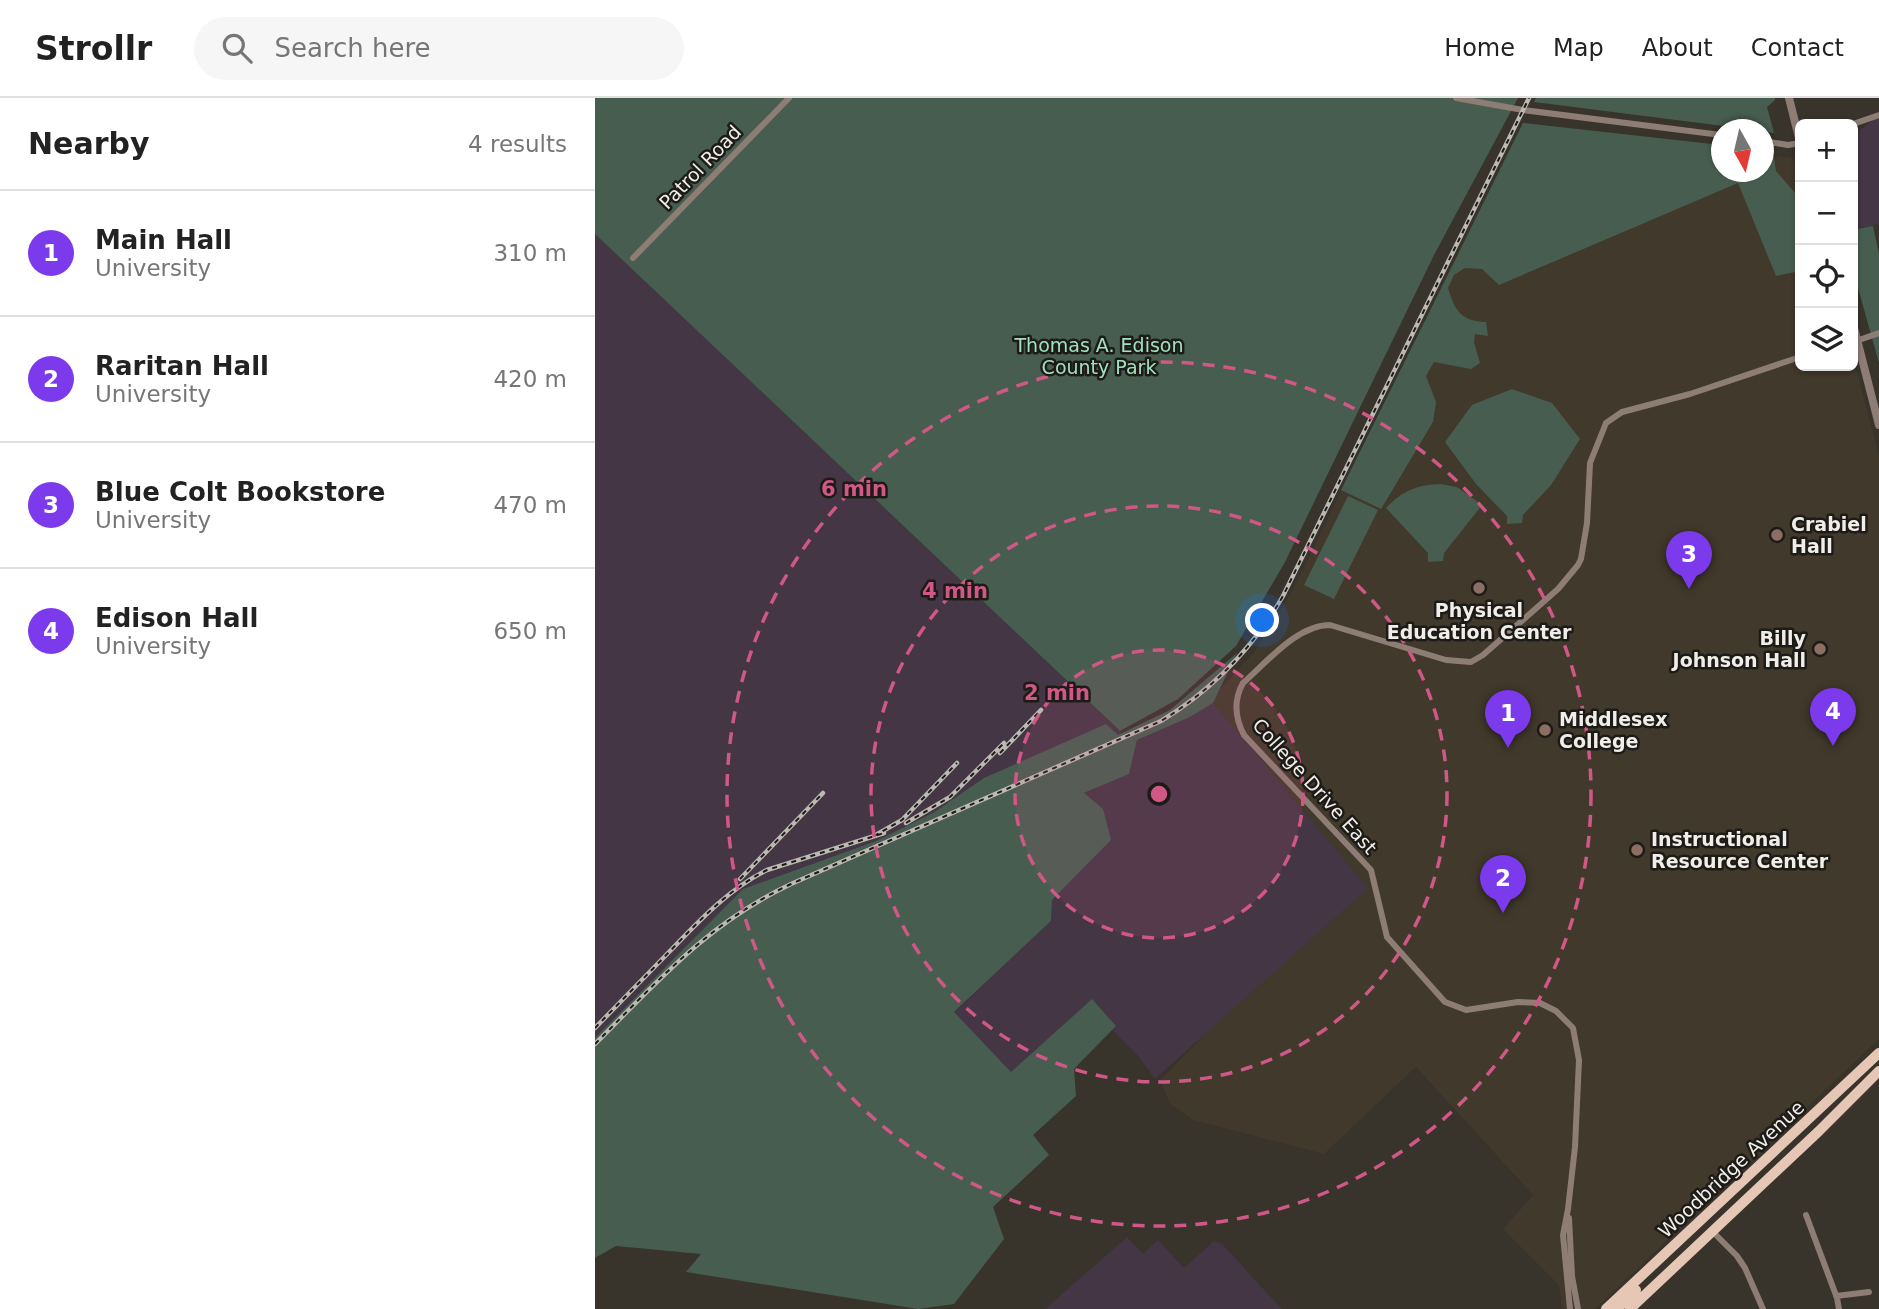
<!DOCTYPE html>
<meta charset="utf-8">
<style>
body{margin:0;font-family:"DejaVu Sans",sans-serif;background:#f6f6f6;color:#222}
.controls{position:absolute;right:21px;top:21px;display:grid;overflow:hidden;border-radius:10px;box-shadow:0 2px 5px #0004}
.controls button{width:63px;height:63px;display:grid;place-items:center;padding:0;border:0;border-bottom:2px solid #e0e0e0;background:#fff;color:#222;font:35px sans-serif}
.compass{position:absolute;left:1116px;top:21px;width:63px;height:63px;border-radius:50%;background:#fff;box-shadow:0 2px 5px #0004;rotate:172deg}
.you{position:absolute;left:668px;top:523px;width:24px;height:24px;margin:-18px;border:5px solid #fff;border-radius:50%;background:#1a73e8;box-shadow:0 0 0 10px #1a73e833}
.badge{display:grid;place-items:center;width:46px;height:46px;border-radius:50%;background:#7c3aed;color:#fff;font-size:23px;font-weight:700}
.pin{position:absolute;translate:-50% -58px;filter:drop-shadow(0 2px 4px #0008)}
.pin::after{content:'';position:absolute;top:37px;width:24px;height:21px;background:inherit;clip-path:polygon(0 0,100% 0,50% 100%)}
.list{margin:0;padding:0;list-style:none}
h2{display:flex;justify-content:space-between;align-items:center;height:91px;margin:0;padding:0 28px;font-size:30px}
h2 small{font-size:23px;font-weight:400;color:#767676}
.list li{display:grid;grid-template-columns:46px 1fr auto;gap:21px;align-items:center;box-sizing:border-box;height:126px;padding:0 28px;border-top:2px solid #e0e0e0}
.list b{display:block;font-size:26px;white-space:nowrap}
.list p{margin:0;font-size:23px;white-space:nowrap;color:#767676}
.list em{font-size:23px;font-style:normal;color:#767676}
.icon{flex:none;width:38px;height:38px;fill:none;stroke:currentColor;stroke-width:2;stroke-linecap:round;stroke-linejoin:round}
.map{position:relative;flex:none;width:1284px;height:1211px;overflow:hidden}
header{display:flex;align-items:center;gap:42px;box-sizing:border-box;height:98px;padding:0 35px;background:#fff;border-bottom:2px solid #e0e0e0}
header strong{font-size:33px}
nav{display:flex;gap:38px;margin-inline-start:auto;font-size:24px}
.search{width:490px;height:63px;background:#f6f6f6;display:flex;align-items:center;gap:18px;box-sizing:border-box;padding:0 24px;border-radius:38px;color:#767676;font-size:26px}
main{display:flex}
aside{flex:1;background:#fff}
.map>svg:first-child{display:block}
.built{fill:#41392b}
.industrial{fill:#443644}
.green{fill:#475d50}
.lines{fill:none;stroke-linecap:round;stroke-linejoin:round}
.minor{stroke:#8d7d74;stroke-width:6}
.tertiary{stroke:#8d7d74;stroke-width:8}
.primary{stroke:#e6c6b4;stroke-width:10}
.rail-casing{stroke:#bcb9b3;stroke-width:4.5}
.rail{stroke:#1d1b17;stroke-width:2;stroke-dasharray:5;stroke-linecap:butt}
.ring{fill:none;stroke:#d05886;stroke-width:3.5;stroke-dasharray:12 9}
.education-dot{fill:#8d6e63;stroke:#1d1b17;stroke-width:2.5}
.labels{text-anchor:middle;stroke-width:5;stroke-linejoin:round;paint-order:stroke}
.street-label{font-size:19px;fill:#f1eee9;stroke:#1d1b17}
.park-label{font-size:19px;fill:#a0e0bc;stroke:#1d1b17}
.poi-label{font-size:19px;font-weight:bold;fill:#f1eee9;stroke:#1d1b17;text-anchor:start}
.centre{fill:#d05886;stroke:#1d1b17;stroke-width:3.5}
.ring-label{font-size:21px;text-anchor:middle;font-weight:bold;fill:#d05886;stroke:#1d1b17;stroke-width:5;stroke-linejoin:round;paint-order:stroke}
</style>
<header>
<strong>Strollr</strong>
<div class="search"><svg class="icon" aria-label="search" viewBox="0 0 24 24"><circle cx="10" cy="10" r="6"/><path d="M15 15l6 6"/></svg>Search here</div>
<nav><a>Home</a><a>Map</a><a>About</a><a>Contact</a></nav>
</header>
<main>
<aside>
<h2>Nearby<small>4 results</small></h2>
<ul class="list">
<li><span class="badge">1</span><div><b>Main Hall</b><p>University</p></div><em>310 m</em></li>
<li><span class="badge">2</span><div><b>Raritan Hall</b><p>University</p></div><em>420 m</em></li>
<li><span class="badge">3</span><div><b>Blue Colt Bookstore</b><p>University</p></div><em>470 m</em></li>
<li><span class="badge">4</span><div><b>Edison Hall</b><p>University</p></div><em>650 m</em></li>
</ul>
</aside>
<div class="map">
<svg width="1284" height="1211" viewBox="0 0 1284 1211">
<rect width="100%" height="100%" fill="#38332b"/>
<path class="built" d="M928,25L1126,50V74H1168L1169,56L1198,60L1205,81V268H1258V259L1284,358V941L1000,1211H967L964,1187L908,1131L938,1097L821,969L729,1056L598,1022L575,1006L565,982L751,792L605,613L660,553L697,493Z"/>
<path class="industrial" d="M1284,17V126L1264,132L1258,113V38Z
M0,136L538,646L0,959Z
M618,605L773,790L560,981L545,960L517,932L521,928L416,975L359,915L456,823L457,802L516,742L488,696L534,675L542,642L595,619Z
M532,1139L548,1156L563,1142L589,1170L619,1143L627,1146L687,1211H450Z"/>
<path class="green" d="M0,0H923L839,157L690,464L641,548L583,601L525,633L0,136Z
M941,0H1180V2L1172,9L1179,35L1169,34L1168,32L1152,31L939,4Z
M928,25L1126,47V74H1168L1169,52L1178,53L1181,73L1205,101V173L1181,178L1143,85L904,187L887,171L870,170L859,177L853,190C860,213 866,223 891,224L893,238L880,236L879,244L885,265L876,271L839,264L831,278L841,304L838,324L786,411L746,392Z
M1278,128L1284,156V265L1258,172V132Z
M917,291L957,305L985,341L956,387L928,417L927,425L912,426V418L881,386L850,344L877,307Z
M845,386L862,389L887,407L849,455L848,463L833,464V455L791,410C807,393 822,387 845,386Z
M753,398L783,412L739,501L709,487Z
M642,555L618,605L595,619L542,642L534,676L489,695L508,711L516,742L457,802L456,823L359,914L416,974L497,901L521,928L479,971L481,998L438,1037L454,1057L398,1109L409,1141L359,1206L323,1211L91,1174L106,1156L21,1148L0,1160V940L148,791L281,743L338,715L389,680L511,626L523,637L575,612Z"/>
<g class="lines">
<path class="minor" d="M861,0L928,12L1126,37
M1258,26L1284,17
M1168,43L1193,47L1205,45
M38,160L194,0
M1258,244L1284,235
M1211,1117L1242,1200L1244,1211
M974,1120L977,1178L983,1211
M1117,1133L1142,1158L1150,1170L1168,1211
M1241,1198L1274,1194
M975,1211L968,1137L973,1111L980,1049L984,962L978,930L961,913L945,905L923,904L871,912L850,904L792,839L776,772L649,637C640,620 638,603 648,585C672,564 702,527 735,527L851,562L876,564L888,557L963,491L983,467L986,461L992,425L995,365L1011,325L1027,314L1095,296L1205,259"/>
<path class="tertiary" d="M1194,0L1205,44
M1258,226L1284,327"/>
<path class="primary" d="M1011,1211L1284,955
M1022,1211L1041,1192
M1035,1211L1224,1033L1284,973"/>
<defs>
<path id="rail" d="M405,655L446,612
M311,725L355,699L409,645
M279,738L307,722L362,665
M145,781L228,695
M0,930C25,904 51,878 76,852C106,821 134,791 172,772L289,735
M0,946C64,882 112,826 196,786L566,623C617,592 658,550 688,498L934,0"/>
</defs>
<use href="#rail" class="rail-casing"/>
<use href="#rail" class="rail"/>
</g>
<circle cx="564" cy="696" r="144" fill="#d05886" fill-opacity=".12"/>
<g class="ring">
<circle cx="564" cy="696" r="144"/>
<circle cx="564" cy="696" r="288"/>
<circle cx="564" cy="696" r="432"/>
</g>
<g class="education-dot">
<circle cx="1182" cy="437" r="7"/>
<circle cx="884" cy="490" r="7"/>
<circle cx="1225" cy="551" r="7"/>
<circle cx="950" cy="632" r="7"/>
<circle cx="1042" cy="752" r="7"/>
</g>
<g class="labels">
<g class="street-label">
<text transform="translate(105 69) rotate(-46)" y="7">Patrol Road</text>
<text transform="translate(720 688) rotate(48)" y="7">College Drive East</text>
<text transform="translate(1136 1071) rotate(-43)" y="7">Woodbridge Avenue</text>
</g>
<g class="park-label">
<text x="504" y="254">Thomas A. Edison<tspan x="504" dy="22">County Park</tspan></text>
</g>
<g class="poi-label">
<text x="1196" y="433">Crabiel<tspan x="1196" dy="22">Hall</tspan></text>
<text x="884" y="519" text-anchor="middle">Physical<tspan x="884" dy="22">Education Center</tspan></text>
<text x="1211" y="547" text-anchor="end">Billy<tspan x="1211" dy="22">Johnson Hall</tspan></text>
<text x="964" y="628">Middlesex<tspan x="964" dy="22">College</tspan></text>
<text x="1056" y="748">Instructional<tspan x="1056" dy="22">Resource Center</tspan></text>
</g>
</g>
<circle cx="564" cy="696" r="10" class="centre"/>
<g class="ring-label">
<text x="259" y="398">6 min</text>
<text x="360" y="500">4 min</text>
<text x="462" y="602">2 min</text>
</g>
</svg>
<div class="controls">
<button>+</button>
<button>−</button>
<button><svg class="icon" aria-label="locate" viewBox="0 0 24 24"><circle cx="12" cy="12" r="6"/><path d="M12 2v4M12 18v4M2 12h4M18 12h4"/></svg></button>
<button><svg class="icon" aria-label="layers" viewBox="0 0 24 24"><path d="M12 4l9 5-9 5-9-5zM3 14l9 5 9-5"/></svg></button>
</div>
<svg class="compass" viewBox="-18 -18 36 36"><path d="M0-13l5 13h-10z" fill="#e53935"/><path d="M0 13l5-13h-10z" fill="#767676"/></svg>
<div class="you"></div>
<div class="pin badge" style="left:913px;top:650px">1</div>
<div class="pin badge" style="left:908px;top:815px">2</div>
<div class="pin badge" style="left:1094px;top:491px">3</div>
<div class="pin badge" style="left:1238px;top:648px">4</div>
</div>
</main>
